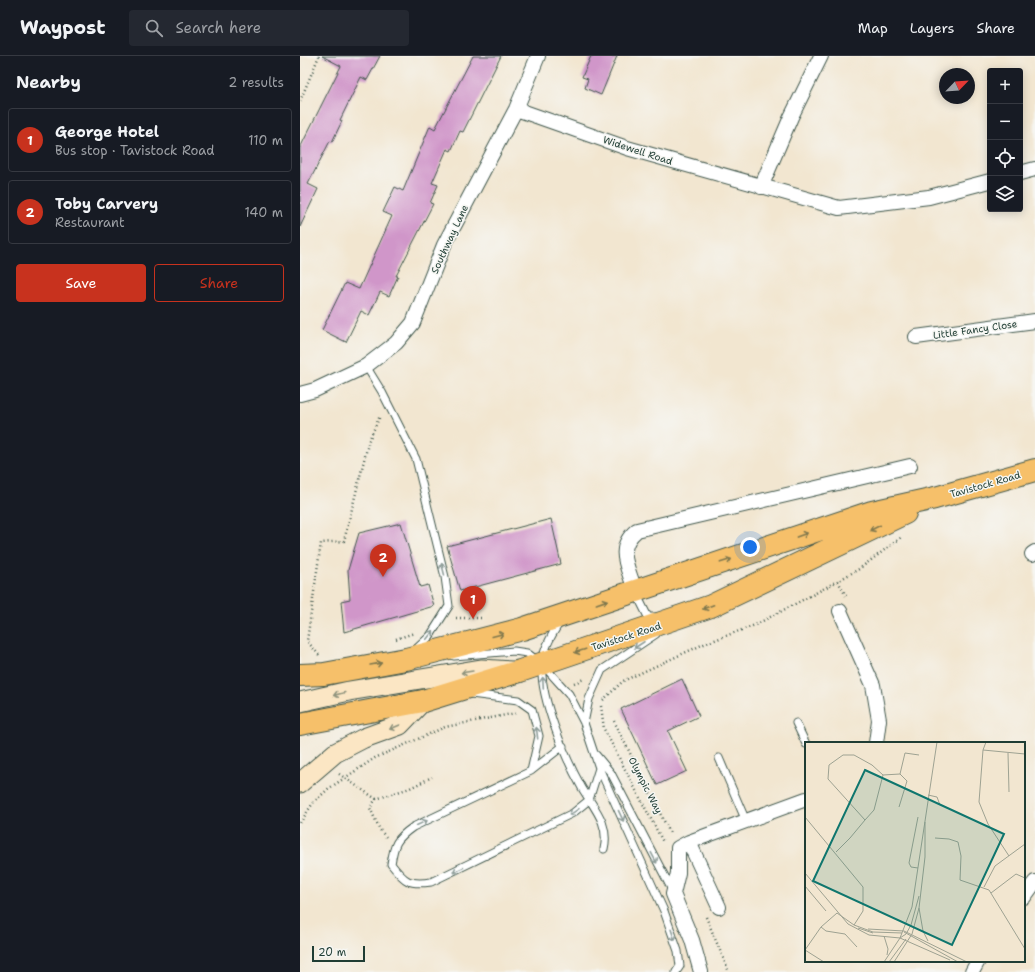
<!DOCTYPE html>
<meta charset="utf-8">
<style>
body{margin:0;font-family:"Shantell Sans",sans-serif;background:#242831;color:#f1f3f6}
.controls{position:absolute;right:12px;top:12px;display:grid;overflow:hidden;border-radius:4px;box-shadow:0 2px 10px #0003}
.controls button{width:36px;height:36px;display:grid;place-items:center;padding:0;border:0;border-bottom:1px solid #363941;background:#171b24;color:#f1f3f6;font:20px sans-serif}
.compass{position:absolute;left:639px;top:12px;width:36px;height:36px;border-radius:50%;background:#171b24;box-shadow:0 2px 10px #0003;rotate:65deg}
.scale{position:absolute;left:12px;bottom:10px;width:53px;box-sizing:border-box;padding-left:4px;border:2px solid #1f3d34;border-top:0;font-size:11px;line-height:14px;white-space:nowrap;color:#1f3d34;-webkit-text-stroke:3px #f6f6f2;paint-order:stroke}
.you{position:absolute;left:450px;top:491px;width:14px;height:14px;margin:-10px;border:3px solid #fff;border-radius:50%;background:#1a73e8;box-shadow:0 0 0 6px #1a73e833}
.badge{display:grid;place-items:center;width:26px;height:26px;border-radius:50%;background:#c8321e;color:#fff;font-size:13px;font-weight:700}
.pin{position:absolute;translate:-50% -33px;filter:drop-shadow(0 1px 2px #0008)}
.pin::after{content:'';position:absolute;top:21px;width:14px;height:12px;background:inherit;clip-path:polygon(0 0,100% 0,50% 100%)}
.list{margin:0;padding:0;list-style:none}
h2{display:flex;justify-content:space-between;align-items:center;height:52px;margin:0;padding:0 16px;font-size:17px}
h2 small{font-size:13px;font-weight:400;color:#9ea1a6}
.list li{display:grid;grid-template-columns:26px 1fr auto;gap:12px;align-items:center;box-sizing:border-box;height:64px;margin:0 8px 8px;padding:0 8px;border:1px solid #363941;border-radius:4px}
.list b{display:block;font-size:15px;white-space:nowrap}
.list p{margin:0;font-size:13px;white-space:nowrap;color:#9ea1a6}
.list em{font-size:13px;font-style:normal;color:#9ea1a6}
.actions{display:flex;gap:8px;padding:12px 16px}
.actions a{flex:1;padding:9px 0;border:1px solid #c8321e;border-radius:4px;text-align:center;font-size:14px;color:#c8321e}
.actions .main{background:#c8321e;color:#fff}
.icon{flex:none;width:22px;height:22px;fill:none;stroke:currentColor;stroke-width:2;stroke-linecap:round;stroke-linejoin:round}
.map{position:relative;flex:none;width:735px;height:916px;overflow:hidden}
header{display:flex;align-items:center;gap:24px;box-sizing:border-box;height:56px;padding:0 20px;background:#171b24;border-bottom:1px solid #363941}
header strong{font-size:19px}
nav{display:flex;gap:22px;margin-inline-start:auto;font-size:14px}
.search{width:280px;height:36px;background:#242831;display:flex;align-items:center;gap:10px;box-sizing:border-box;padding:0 14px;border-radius:4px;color:#9ea1a6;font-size:15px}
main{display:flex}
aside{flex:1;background:#171b24}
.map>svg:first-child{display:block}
.building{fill:#d096c9}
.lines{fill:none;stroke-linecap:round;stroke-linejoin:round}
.lane-casing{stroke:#3f564b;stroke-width:9}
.street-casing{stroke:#3f564b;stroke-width:16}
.secondary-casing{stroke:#3f564b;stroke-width:21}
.highway-casing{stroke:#3f564b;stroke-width:24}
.path{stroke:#3f564b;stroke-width:2.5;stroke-dasharray:1 3;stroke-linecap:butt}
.lane{stroke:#fff;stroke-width:7}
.street{stroke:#fff;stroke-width:14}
.secondary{stroke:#fbe6c4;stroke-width:19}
.highway{stroke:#f6c06b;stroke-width:22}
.oneway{stroke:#80784d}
.oneway2{stroke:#8f9e9a}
.oneway3{stroke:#8d927c}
.labels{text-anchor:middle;stroke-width:3;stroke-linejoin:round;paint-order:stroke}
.street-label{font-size:10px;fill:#1f3d34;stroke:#f6f6f2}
.inset-road{fill:none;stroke:#9ea292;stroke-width:1}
.view{fill:#0f766e;fill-opacity:0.15;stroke:#0f766e;stroke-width:2}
.inset-edge{fill:none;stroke:#1f3d34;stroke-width:2}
</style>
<header>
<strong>Waypost</strong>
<div class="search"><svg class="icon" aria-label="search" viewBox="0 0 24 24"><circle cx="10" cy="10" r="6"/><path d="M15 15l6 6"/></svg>Search here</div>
<nav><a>Map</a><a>Layers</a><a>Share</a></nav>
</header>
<main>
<aside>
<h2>Nearby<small>2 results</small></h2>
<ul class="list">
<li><span class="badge">1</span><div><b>George Hotel</b><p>Bus stop · Tavistock Road</p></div><em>110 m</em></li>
<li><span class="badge">2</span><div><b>Toby Carvery</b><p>Restaurant</p></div><em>140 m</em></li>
</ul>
<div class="actions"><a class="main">Save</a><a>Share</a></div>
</aside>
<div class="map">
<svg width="735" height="916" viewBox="0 0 735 916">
<rect width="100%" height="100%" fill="#f6f6f2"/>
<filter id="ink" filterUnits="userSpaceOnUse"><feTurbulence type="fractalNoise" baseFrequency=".025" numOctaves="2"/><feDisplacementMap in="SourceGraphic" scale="8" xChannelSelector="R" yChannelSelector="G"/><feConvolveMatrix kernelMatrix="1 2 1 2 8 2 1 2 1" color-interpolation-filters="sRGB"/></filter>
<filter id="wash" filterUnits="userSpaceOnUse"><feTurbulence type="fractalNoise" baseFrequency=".012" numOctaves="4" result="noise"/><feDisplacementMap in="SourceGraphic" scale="16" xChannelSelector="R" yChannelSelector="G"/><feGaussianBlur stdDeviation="0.9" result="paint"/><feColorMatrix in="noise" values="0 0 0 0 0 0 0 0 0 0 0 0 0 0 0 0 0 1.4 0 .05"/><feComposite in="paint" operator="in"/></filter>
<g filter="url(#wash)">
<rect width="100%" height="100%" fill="#f2e6d0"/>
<g id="blocks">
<path class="building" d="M22,0H80L67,24L61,21L40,64L42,65L32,86L30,85L8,128L18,133L0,171V92L41,10Z
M173,0H201L163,76L160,75L151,95L147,93L132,127L138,129L130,147L133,148L96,220H98L89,240L80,236L69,259L61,255L46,286L22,274L45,227L59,233L92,160L83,156L95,131L103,135L130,70L135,73Z
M291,0H317L301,39L285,32L288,23L282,21Z
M251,463L261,508L160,535L147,490Z
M101,467L120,531L128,529L134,550L44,576L41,545L50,543L48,514L59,477Z
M382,623L399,660L368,675L387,715L357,729L321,653Z"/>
</g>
</g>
<g filter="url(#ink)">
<use href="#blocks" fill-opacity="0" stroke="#3f564b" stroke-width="1"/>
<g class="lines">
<defs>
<path id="lane" d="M66,310L82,336L116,403L145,521L149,550L130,580L116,593
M336,537L348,561H355
M260,566C252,578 243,593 242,608C239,640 266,704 282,732C294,752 310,768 304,793
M154,600L214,595L227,597L242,608L269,638L284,667L299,712L364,855L378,895L380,910L376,916
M171,638L218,644L232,654L239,680L231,715
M284,667L289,643L302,614L356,578
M496,667L506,688
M263,690L231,715L113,771C96,783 94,788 91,808C105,826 109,829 131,826L273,757L289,744L299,712
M296,699L311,717L373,836
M419,702L446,765"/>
<path id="street" d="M216,53L327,92L539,152L629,141L690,125
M720,117L735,113
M461,131L491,61L521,0
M616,281L735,265
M0,338L15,334L66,310L96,287L113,267L144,189L216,53L238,0
M732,498L735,496
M335,535C329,512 314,493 337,474L610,410
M540,555L573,629L579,664L576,687
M389,786L419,851
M724,841L735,826
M401,916L392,884L373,838L378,817V792L389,786L506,743
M672,916L678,905"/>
<path id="secondary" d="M0,646L49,635L181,613L212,615
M0,727L35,697L64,682L100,669L123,645"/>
<path id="highway" d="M0,619L24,618L106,603L222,573L572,456L635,442L735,414
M0,668L123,645L220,615L411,550L605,457"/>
</defs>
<use href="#lane" class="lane-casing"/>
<use href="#street" class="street-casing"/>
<use href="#secondary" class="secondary-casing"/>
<use href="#highway" class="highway-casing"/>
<path class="path" d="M0,45L19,0
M538,525L546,540
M156,562H181
M96,583L114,577
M19,599L7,585L21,487L44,485L69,384L80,360
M274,627L284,623
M303,644L323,625L404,588L455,569L514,538L559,513L602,481
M301,650L304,673L363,786
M314,665L371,779
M39,718L76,743L70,752L80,774L86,781
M76,743L110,732L132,721
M0,767L13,747L28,733L75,702L145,671L216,657
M406,861L429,916"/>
<use href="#lane" class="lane"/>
<use href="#street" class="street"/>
<use href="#secondary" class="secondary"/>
<use href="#highway" class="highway"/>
</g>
<defs><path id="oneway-shaft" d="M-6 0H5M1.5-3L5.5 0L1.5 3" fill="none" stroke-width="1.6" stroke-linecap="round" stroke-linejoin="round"/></defs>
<g class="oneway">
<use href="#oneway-shaft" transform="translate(575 472) rotate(153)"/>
<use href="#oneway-shaft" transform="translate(502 479) rotate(-20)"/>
<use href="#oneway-shaft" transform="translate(426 505) rotate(-18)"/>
<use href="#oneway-shaft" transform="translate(302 546) rotate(-19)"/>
<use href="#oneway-shaft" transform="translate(408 551) rotate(159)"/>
<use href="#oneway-shaft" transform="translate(198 579) rotate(-15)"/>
<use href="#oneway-shaft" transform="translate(280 595) rotate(162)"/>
<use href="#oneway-shaft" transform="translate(76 608) rotate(-10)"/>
</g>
<g class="oneway2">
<use href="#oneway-shaft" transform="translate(143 513) rotate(-104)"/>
<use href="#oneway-shaft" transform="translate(130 579) rotate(-52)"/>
<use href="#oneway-shaft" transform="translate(339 589) rotate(147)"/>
<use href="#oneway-shaft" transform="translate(243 627) rotate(-93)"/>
<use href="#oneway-shaft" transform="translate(237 677) rotate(-97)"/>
<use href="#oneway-shaft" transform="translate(274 756) rotate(146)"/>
<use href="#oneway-shaft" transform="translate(321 760) rotate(65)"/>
<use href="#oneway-shaft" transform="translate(122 767) rotate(-25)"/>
<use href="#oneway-shaft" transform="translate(354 802) rotate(62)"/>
<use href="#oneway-shaft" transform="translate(158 814) rotate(155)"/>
<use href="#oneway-shaft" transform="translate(373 879) rotate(71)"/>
</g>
<g class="oneway3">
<use href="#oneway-shaft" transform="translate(167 616) rotate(171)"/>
<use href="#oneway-shaft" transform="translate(39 638) rotate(165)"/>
<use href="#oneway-shaft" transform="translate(95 671) rotate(157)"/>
</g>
</g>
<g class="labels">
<g class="street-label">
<text transform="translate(338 94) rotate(18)" y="4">Widewell Road</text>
<text transform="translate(149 183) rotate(-65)" y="4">Southway Lane</text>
<text transform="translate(675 273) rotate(-8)" y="4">Little Fancy Close</text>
<text transform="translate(685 428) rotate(-16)" y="4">Tavistock Road</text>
<text transform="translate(326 580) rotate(-18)" y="4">Tavistock Road</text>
<text transform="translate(346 729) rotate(63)" y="4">Olympic Way</text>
</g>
</g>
<g transform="translate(505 686)">
<rect width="220" height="220" fill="#f2e6d0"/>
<path class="inset-road" d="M181,0L178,8L174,60L183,82L204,114M178,8L220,12M203,11L204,50M78,33L95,32M123,53L132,55L135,63M94,65L102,39L95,32L100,11L114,13M0,75L58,145V169L49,183M130,96L144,97L153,100L156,114L155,138L184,148L220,207M31,110L45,96L60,78L69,68L78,33L67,23L49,13H38L24,23L23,37L60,78M113,126L106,125L104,121L113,75M0,131L43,182L64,193L95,196L101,192L106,183L114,154M0,144L21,169M179,145L190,124L220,102M186,151L211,132L220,136M114,166L118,189L123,199M32,171L49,183L68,190L97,191M16,185L21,189L40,192L52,205M53,186L68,191M63,187L99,189M99,189L162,220M99,190L153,220M79,194L83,207L82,213M95,196L145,218M0,208L16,185L32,171M0,208L19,220M79,220L95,196L107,165L132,0M84,220L101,197M89,220L107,192L114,166L120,115V80"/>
<path class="view" d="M60,28L199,92L147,203L8,139Z"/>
<rect width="220" height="220" class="inset-edge"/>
</g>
</svg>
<div class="controls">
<button>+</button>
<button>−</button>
<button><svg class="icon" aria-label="locate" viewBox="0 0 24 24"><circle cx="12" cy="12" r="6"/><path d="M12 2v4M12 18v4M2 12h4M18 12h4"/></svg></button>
<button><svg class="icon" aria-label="layers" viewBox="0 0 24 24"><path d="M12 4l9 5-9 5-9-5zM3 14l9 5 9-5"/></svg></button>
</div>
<svg class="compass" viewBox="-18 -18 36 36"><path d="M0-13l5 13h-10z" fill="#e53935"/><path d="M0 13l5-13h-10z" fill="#9ea1a6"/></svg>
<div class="scale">20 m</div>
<div class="you"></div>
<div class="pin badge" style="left:173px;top:563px">1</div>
<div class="pin badge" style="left:83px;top:521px">2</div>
</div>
</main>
